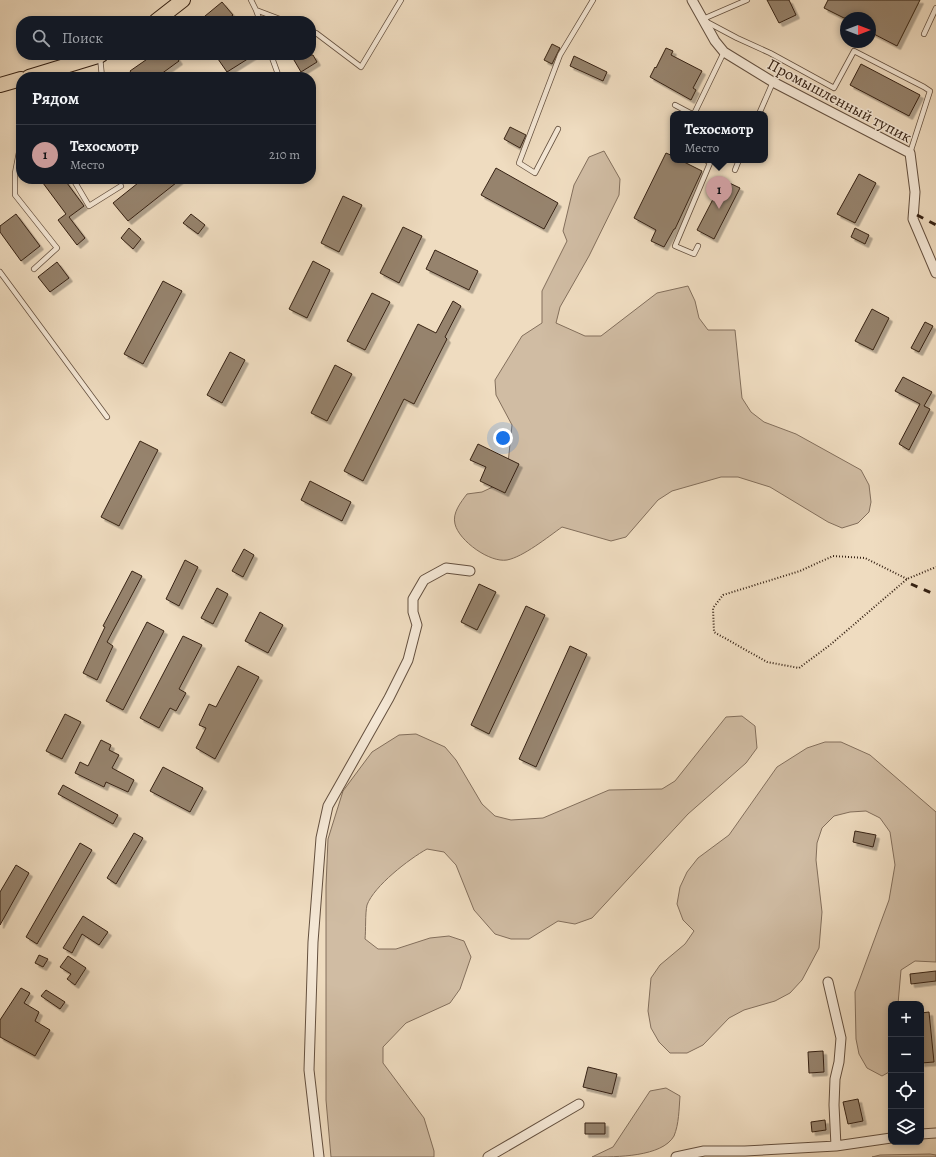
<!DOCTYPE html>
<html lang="ru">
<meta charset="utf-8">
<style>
body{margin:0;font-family:Alegreya,serif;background:#242831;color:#f1f3f6}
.controls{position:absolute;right:12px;bottom:12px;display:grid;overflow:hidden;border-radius:8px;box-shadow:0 2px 6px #0003}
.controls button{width:36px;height:36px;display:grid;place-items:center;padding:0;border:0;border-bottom:1px solid #363941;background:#171b24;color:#f1f3f6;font:20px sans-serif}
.compass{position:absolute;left:840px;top:12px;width:36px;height:36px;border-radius:50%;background:#171b24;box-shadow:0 2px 6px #0003;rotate:90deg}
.you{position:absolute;left:503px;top:438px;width:14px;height:14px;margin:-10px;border:3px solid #fff;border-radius:50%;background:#1a73e8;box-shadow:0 0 0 6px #1a73e833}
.badge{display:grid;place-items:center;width:26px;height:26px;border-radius:50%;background:#c59692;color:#111;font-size:13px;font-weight:700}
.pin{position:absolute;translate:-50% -33px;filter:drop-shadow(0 1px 2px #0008)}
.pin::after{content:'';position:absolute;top:21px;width:14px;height:12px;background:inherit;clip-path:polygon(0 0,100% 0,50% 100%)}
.popup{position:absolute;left:670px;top:111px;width:98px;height:52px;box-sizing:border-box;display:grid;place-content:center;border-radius:8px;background:#171b24;filter:drop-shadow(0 1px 3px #0005);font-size:13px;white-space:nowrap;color:#9ea1a6}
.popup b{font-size:15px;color:#f1f3f6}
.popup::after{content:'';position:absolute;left:50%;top:100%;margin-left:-8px;border:8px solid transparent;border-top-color:#171b24}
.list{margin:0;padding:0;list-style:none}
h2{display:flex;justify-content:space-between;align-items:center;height:52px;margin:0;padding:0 16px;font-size:17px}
h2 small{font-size:13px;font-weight:400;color:#9ea1a6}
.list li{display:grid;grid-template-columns:26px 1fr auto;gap:12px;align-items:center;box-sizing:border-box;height:60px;padding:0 16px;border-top:1px solid #363941}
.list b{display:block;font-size:15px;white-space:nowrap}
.list p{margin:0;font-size:13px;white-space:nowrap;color:#9ea1a6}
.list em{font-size:13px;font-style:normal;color:#9ea1a6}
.icon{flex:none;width:22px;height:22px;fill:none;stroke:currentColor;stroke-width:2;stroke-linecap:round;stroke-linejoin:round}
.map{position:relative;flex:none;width:936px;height:1157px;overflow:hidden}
.search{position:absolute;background:#171b24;box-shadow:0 2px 6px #0003;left:16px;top:16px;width:300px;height:44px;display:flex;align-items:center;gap:10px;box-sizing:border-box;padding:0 14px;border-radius:16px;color:#9ea1a6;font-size:15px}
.panel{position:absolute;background:#171b24;box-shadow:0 2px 6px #0003;left:16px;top:72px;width:300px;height:112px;border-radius:16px}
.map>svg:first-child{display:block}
.green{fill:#d0bca3;stroke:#836f5c}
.building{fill:#96836d;stroke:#362214;filter:url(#shadow)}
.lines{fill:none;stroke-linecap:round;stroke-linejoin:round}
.service-casing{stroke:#64503f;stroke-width:6}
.minor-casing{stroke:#64503f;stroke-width:11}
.primary-casing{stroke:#362214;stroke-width:16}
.path{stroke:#362214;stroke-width:2;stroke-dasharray:1 2;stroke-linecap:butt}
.service{stroke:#f5e8d6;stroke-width:4.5}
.minor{stroke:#f5e8d6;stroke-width:9}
.primary{stroke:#efdcc0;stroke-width:14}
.rail{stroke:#362214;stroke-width:3;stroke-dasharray:7 7;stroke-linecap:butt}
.labels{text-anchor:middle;stroke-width:3;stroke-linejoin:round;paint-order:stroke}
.street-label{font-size:16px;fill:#362214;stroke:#f5e8d6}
</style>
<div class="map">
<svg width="936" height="1157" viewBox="0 0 936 1157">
<defs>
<filter id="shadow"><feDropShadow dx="3.5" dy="3.5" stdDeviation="0" flood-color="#0004"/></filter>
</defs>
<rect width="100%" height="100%" fill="#efdcc0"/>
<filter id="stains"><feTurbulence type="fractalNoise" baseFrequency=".005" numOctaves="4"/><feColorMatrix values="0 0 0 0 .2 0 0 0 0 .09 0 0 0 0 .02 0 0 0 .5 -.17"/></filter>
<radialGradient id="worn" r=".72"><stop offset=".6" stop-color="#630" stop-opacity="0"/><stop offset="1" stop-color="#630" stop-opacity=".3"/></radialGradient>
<path class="green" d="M604,151L620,179L619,195L589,256L560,307L556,323L585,336H601L657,293L688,286L695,301L699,318L708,330H735L742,398L751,412L764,422L796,434L861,470L869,485L871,502L869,512L858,523L842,528L828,522L770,487L738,477H721L672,491L658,500L626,537L611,541L562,527C548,537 523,557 507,560C490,563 459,541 455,524C452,513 461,502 467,494L482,492L497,485L507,473L512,425L496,395L495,380L522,336L542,323V291L567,241L563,231L574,185L589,157Z
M742,716L755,726L757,748L746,763L688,814L592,918L575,924L558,921L529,939H511L495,934L474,910L456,865L444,852L427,849C409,859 374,886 367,905C365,914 366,930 365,939L378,949H396L430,938L449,936L464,941L471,957L460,989L450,1003L406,1023L383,1047V1063L424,1118L434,1151V1157H331L326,1100V886L328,839L343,791L372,752L399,735L416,734L445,747L456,760L482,804L495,816L511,820L543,818L609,790L662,789L675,781L726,717Z
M825,742H841L870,755L936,812V962L915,961L901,970L898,1004H891V1071L882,1076L867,1068L859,1054L856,1039L855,992L889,900L895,865L890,832L880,818L866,811L850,812L834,816L822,828L817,843L816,860L822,912L819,948L802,980L790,993L775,1001L744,1010L729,1018L703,1045L687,1053H670L659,1042L651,1028L648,1011L651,978L660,965L685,944L694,931L683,920L677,904L680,887L687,872L698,858L729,835L777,767L807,748Z
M666,1088L680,1096C679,1109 679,1124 674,1136C662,1157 617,1157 592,1157L613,1147L650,1091Z
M930,1154L936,1155V1157H872L880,1155Z"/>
<path class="building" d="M767,0H789L796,15L779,23Z
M828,0H920L897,46L870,32V18H844L824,8Z
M222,2L233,15L226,21H199Z
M552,44L560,48L552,64L544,60Z
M666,48L673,51L671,55L702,71L693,88L696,90L691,100L650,77L655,67L656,68Z
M153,55H175L179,61L157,77H134L130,71Z
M225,55H254L227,72L218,59Z
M291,55H313L317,62L301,72Z
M574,56L607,72L603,81L570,66Z
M861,64L920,95L909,116L850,85Z
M510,127L526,135L520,148L504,139Z
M666,153L673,156V160H685L684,162L702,171L675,229H674L664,247L651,241L656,230L634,218Z
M496,168L558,203L544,229L481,195Z
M859,174L876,183L855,223L837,214Z
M40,179H64L84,206L69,217L85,238L77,245L58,220L66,214Z
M143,179H181L128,221L113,203Z
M723,180L740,188L714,239L697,230Z
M343,196L362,205L339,252L321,243Z
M16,214L40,246L21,261L0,232V226Z
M191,214L205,225L198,234L183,223Z
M403,227L422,236L399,283L380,273Z
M129,228L141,239L133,249L121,238Z
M855,228L869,235L865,244L851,237Z
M435,250L478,271L469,290L426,269Z
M313,261L330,270L307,318L289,309Z
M57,262L69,278L50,292L38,277Z
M163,281L182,291L143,364L124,354Z
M372,293L390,302L365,350L347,341Z
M453,301L461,306L445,337L447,339L414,404L404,399L363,481L344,471L418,324L436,333Z
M872,309L889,318L873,350L855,341Z
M925,322L933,326L919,352L911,348Z
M230,352L245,360L222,403L207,395Z
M335,365L352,374L327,421L311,413Z
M903,377L932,392L924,406L930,409L909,450L899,444L920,404L895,391Z
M140,441L158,450L119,526L101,517Z
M478,444L519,464L505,493L480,481L486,467L470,460Z
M310,481L351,502L342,521L301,500Z
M244,549L254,555L243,577L232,571Z
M185,560L198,567L179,606L166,599Z
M132,571L142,576L107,642L113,646L97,680L83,673L105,627L103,626Z
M479,584L496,592L477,630L461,622Z
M217,588L228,594L213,624L201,618Z
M526,606L545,615L489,734L471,725Z
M260,612L283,625L268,653L245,641Z
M147,622L164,631L123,710L106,701Z
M183,636L202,645L179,689L186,693L176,711L170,708L159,728L140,718Z
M570,646L587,654L536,767L519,759Z
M238,666L259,677L215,759L196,748L206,728L199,725L209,704L216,707Z
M65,714L81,722L62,759L46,751Z
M101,740L111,745L109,750L119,755L112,768L134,780L128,792L106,782L104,787L75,773L80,762L88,766Z
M163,767L203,788L190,812L150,791Z
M63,785L118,815L113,824L58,794Z
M855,831L876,835L873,847L853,842Z
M134,833L143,838L116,884L107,878Z
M80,843L92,850L37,944L26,937Z
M16,865L29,873L0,925V892Z
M83,916L108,932L99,945L82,934L72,953L63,948Z
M39,955L48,959L43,967L35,963Z
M68,956L86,968L75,985L67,979L71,974L60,967Z
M936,971V981L911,984L910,974Z
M21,988L30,993L24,1003L39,1012L35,1021L50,1030L35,1056L0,1037V1020Z
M46,990L65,1002L60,1009L41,996Z
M929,1012L934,1062L921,1063V1013Z
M823,1051L824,1072L809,1073L808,1052Z
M588,1067L617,1074L612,1094L583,1087Z
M858,1099L863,1121L848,1124L843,1102Z
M825,1120L826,1130L812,1132L811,1122Z
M585,1123H605V1134H585Z"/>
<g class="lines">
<defs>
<path id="service" d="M251,0L256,10L285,21
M256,10L260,21
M703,19L747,0
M705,21L737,38L770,53L834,88L854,51L924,87L930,91L910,153
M311,31L316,33L361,67L401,0
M924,34L936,8
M271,55L279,77
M100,57L102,77
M675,105L692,114
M694,114L724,52
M759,114L773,82
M558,129L535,173L519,163L560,55L593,0
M21,142L15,173V195L57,248L34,269
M735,170L739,160
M73,179L89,206L121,186
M698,246L694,254L675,246L710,163L706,160
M0,272L107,417"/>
<path id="minor" d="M692,0L715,41L724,52L773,82L910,153L915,192L913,219L936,273
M828,982L841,1038L839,1062L835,1079L834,1105L836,1146
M921,1134L936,1133
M319,1157L309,1070L313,942L321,838L328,806L389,698L408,660L417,625L413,612V599L424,580L446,568L470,571
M488,1157L579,1104
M676,1157L704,1151H745L836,1146L891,1138"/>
<path id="primary" d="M156,21L183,0
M29,77L101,55
M0,85L21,79"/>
</defs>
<use href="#service" class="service-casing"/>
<use href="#minor" class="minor-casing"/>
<use href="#primary" class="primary-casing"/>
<path class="path" d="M907,579L865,558L833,556L800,571L723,595L713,608L714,632L767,662L799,668L830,645L907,579L936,567"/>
<use href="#service" class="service"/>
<use href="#minor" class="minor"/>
<use href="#primary" class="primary"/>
<path class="rail" d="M917,215L936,225
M911,584L936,595"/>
</g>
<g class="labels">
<g class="street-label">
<text transform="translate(840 100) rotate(28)" y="6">Промышленный тупик</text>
</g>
</g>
<rect width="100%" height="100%" filter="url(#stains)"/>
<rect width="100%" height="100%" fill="url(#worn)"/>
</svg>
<div class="controls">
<button>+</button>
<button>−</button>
<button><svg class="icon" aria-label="locate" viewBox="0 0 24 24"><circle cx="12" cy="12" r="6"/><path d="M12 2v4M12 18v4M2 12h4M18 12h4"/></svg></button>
<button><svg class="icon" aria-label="layers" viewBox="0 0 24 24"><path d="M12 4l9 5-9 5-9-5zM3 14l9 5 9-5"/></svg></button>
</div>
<svg class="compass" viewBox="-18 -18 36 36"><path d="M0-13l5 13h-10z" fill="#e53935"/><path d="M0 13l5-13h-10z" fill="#9ea1a6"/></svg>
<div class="you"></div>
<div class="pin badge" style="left:719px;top:209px">1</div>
<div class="popup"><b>Техосмотр</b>Место</div>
<div class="search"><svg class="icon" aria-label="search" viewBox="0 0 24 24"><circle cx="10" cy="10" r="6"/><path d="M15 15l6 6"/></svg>Поиск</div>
<section class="panel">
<h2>Рядом<small></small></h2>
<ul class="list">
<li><span class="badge">1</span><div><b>Техосмотр</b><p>Место</p></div><em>210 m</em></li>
</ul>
</section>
</div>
